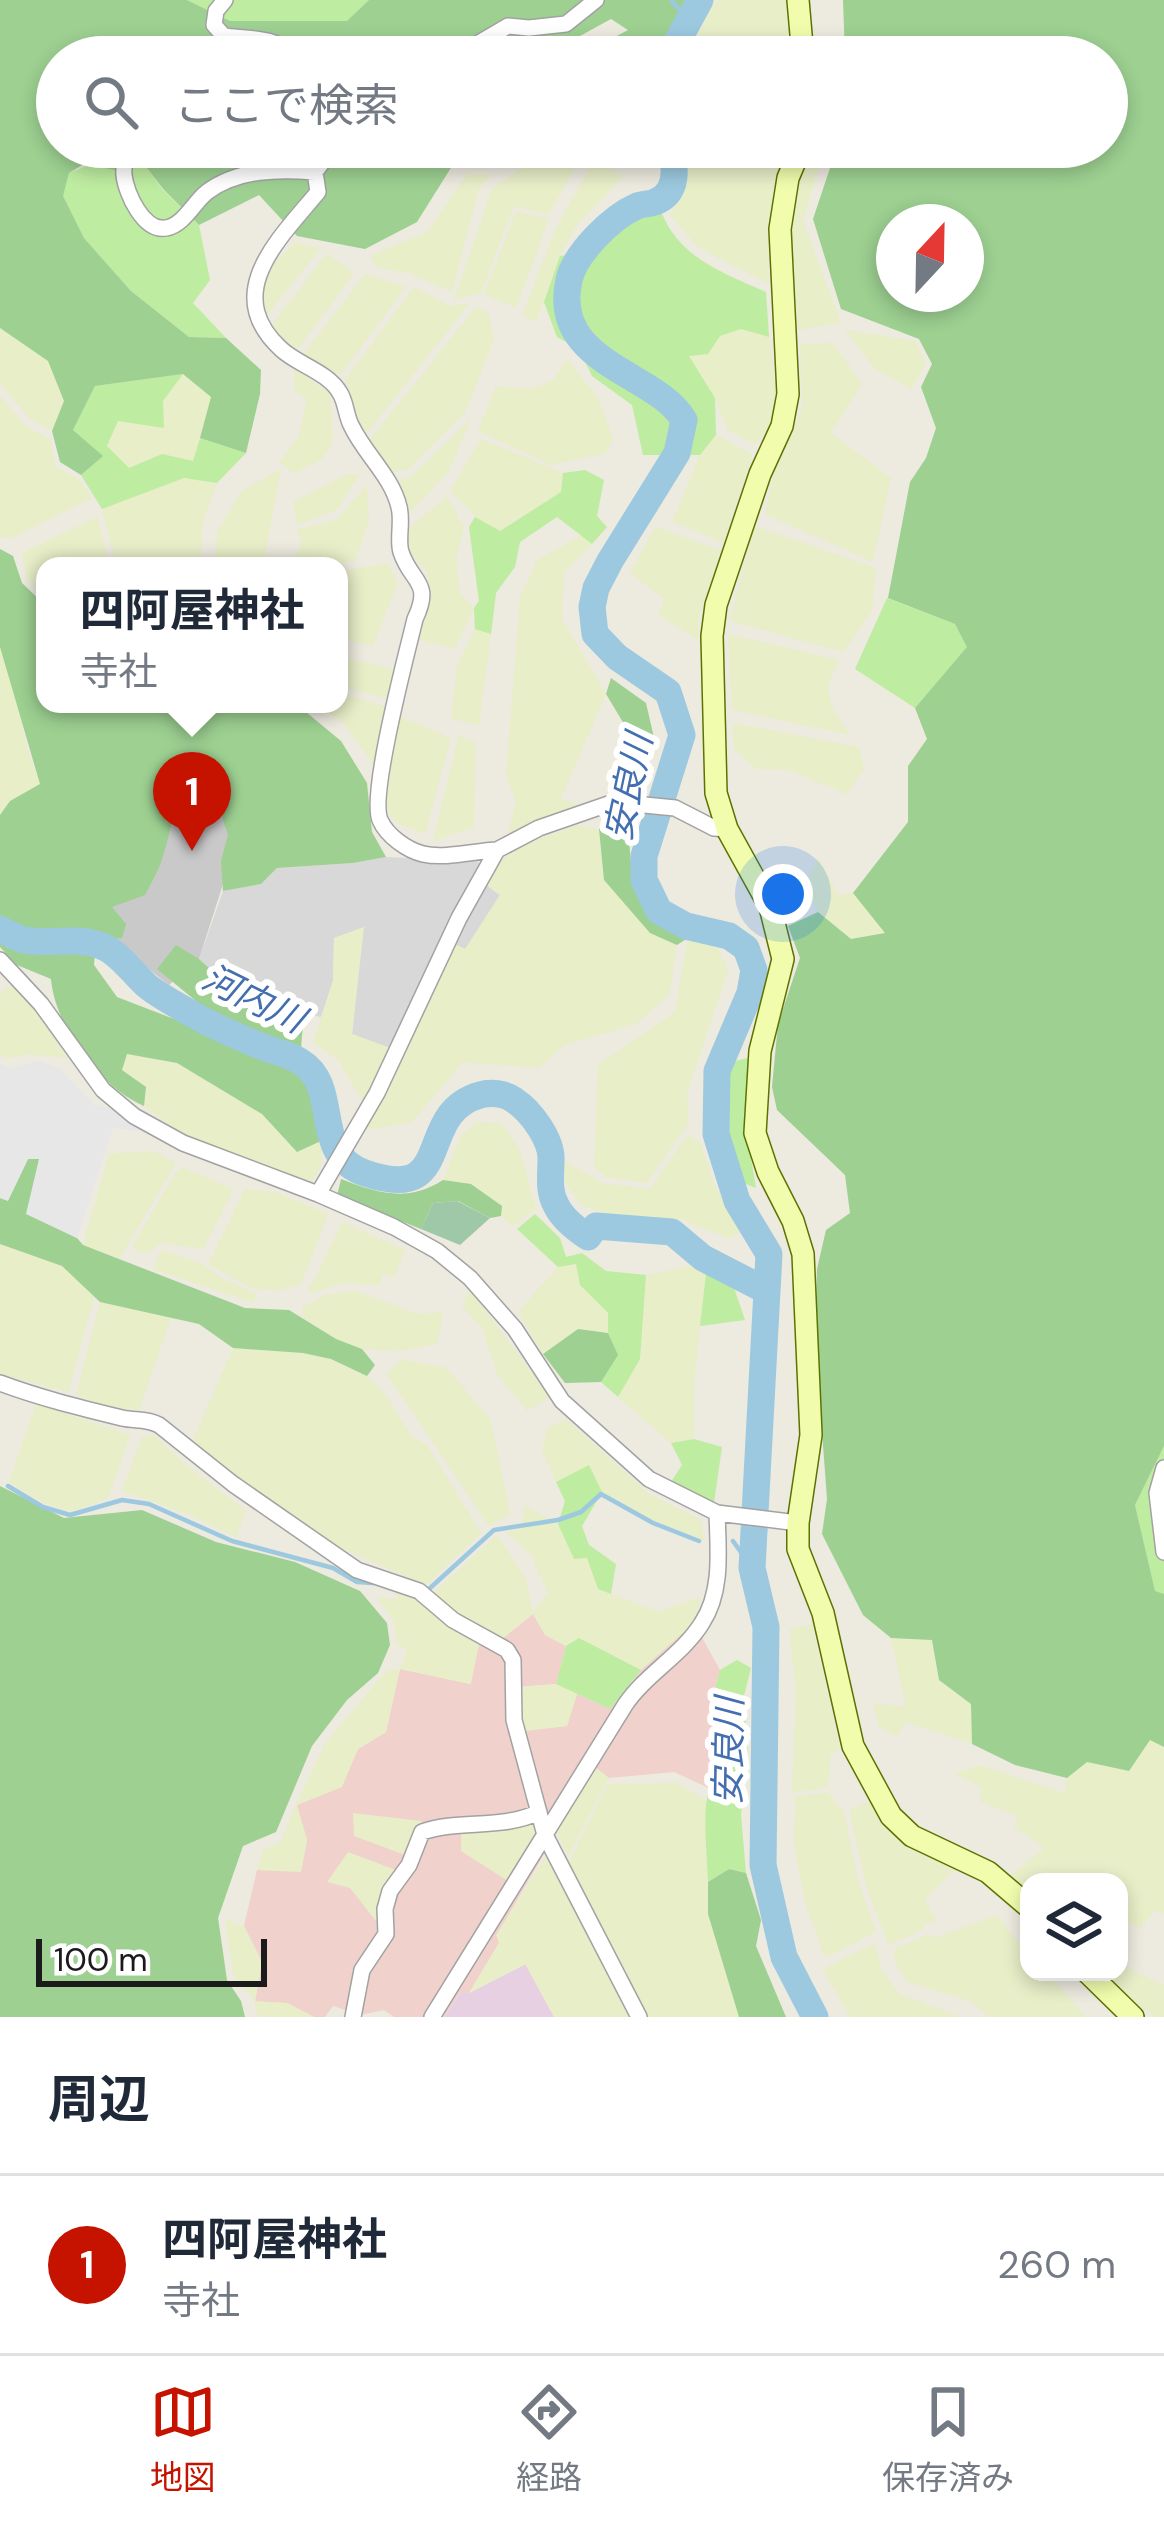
<!DOCTYPE html>
<html lang="ja">
<meta charset="utf-8">
<style>
body{margin:0;font-family:"DM Sans","Noto Sans JP",sans-serif;background:#f6f6f7;color:#1f2937}
.controls{position:absolute;right:36px;bottom:36px;display:grid;overflow:hidden;border-radius:24px;box-shadow:0 6px 18px #0003}
.controls button{width:108px;height:108px;display:grid;place-items:center;padding:0;border:0;border-bottom:3px solid #e0e1e3;background:#fff;color:#1f2937;font:60px sans-serif}
.compass{position:absolute;left:876px;top:204px;width:108px;height:108px;border-radius:50%;background:#fff;box-shadow:0 6px 18px #0003;rotate:22deg}
.scale{position:absolute;left:36px;bottom:30px;width:231px;box-sizing:border-box;padding-left:12px;border:6px solid #1b1b1b;border-top:0;font-size:33px;line-height:42px;white-space:nowrap;color:#1b1b1b;-webkit-text-stroke:9px #fff;paint-order:stroke}
.you{position:absolute;left:783px;top:894px;width:42px;height:42px;margin:-30px;border:9px solid #fff;border-radius:50%;background:#1a73e8;box-shadow:0 0 0 18px #1a73e833}
.badge{display:grid;place-items:center;width:78px;height:78px;border-radius:50%;background:#c51300;color:#fff;font-size:39px;font-weight:700}
.pin{position:absolute;translate:-50% -99px;filter:drop-shadow(0 3px 6px #0008)}
.pin::after{content:'';position:absolute;top:63px;width:42px;height:36px;background:inherit;clip-path:polygon(0 0,100% 0,50% 100%)}
.popup{position:absolute;left:36px;top:557px;width:312px;height:156px;box-sizing:border-box;display:grid;place-content:center;border-radius:24px;background:#fff;filter:drop-shadow(0 3px 9px #0005);font-size:39px;white-space:nowrap;color:#747a83}
.popup b{font-size:45px;color:#1f2937}
.popup::after{content:'';position:absolute;left:50%;top:100%;margin-left:-24px;border:24px solid transparent;border-top-color:#fff}
.list{margin:0;padding:0;list-style:none}
h2{display:flex;justify-content:space-between;align-items:center;height:156px;margin:0;padding:0 48px;font-size:51px}
h2 small{font-size:39px;font-weight:400;color:#747a83}
.list li{display:grid;grid-template-columns:78px 1fr auto;gap:36px;align-items:center;box-sizing:border-box;height:180px;padding:0 48px;border-top:3px solid #e0e1e3}
.list b{display:block;font-size:45px;white-space:nowrap}
.list p{margin:0;font-size:39px;white-space:nowrap;color:#747a83}
.list em{font-size:39px;font-style:normal;color:#747a83}
.icon{flex:none;width:66px;height:66px;fill:none;stroke:currentColor;stroke-width:2;stroke-linecap:round;stroke-linejoin:round}
.map{position:relative;flex:none;width:1164px;height:2017px;overflow:hidden}
.search{position:absolute;background:#fff;box-shadow:0 6px 18px #0003;left:36px;right:36px;top:36px;height:132px;display:flex;align-items:center;gap:30px;box-sizing:border-box;padding:0 42px;border-radius:66px;color:#747a83;font-size:45px}
.sheet{height:336px;background:#fff}
nav{display:flex;justify-content:space-around;align-items:center;box-sizing:border-box;height:168px;border-top:3px solid #e0e1e3;background:#fff;font-size:33px;color:#747a83}
nav a{display:grid;justify-items:center;gap:6px}
nav .on{color:#c51300}
.map>svg:first-child{display:block}
.residential{fill:#d9d8d8}
.commercial{fill:#f0d1cc}
.industrial{fill:#e7d0e1}
.religious{fill:#c9c9c9}
.farmland{fill:#e8eec8}
.grass{fill:#beeca0}
.forest{fill:#9dd091;fill-rule:evenodd}
.cemetery{fill:#9fc8a9}
.parking{fill:#e7e7e7}
.lines{fill:none;stroke-linecap:round;stroke-linejoin:round}
.stream{stroke:#9cc9df;stroke-width:4.5}
.river{stroke:#9cc9df;stroke-width:27}
.street-casing{stroke:#a2a2a2;stroke-width:18}
.secondary-casing{stroke:#5c7300;stroke-width:24}
.street{stroke:#fff;stroke-width:15}
.secondary{stroke:#f1fdad;stroke-width:21}
.labels{text-anchor:middle;stroke-width:12;stroke-linejoin:round;paint-order:stroke}
.water-label{font-size:36px;font-style:italic;fill:#436eaf;stroke:#fff}
</style>
<div class="map">
<svg width="1164" height="2017" viewBox="0 0 1164 2017">
<rect width="100%" height="100%" fill="#edeadf"/>
<path class="residential" d="M386,857L478,861L485,884L500,895L465,950L454,944L402,1053L352,1034L363,928L334,938L333,981L321,1017L246,1001L199,959L223,891L261,884L277,868L353,863Z"/>
<path class="commercial" d="M533,1614L545,1635L566,1646L556,1684L519,1687L524,1731L567,1726L577,1694L610,1709L641,1670L694,1623L720,1670L713,1696L722,1707L724,1755L711,1789L674,1772L609,1778L594,1768L497,1935L499,1943L469,1993H460L445,2017H394L384,2010L360,2015L333,2006L325,2017H314L287,2003L255,2002L262,1962L244,1926L257,1870L301,1871L307,1840L296,1805L341,1787L358,1749L386,1732L400,1669L470,1684L479,1644L503,1638Z"/>
<path class="industrial" d="M526,1964L554,2017H445L461,1992L469,1993Z"/>
<path class="religious" d="M160,783L249,803L199,959L169,985L122,948L97,936Z"/>
<path class="farmland" d="M721,0H789L794,57H684L715,2Z
M552,147L584,152L548,215L514,206L481,293L454,300L492,189Z
M686,147H790L777,175L768,228L769,284L699,248L670,215L687,185Z
M811,147H825L803,220L841,323L797,330L791,220L797,180Z
M594,160L624,176L576,226L560,256L536,322L522,315L555,230Z
M468,173L492,175L479,188L452,292L409,273L378,268L370,256L427,232Z
M516,211L549,219L516,308L484,294Z
M296,242L320,249L267,315L259,298L266,271Z
M327,253L354,273L298,349L280,339L272,325Z
M365,274L406,287L341,374L318,369L302,356Z
M414,287L450,306L470,303L365,435L345,380Z
M476,307L488,312L494,339L465,413L408,469L390,473L369,441Z
M0,328L48,360L64,401L52,431L29,418L0,383Z
M741,329L769,337L777,392L772,423L755,444L727,430L715,398L689,356L708,354L720,336Z
M845,330L915,341L926,364L911,389L875,369Z
M833,343L862,384L831,433L891,478L873,562L765,514L774,471L802,409L800,344Z
M567,359L598,398L613,439L606,453L551,465L478,431L496,386L533,389L553,380Z
M294,367L330,394L333,441L323,458L295,473L279,463L299,436L307,399L294,390Z
M183,374L211,397L193,461L162,454L129,468L107,446L118,421L163,401Z
M0,395L24,425L51,440L55,467L79,479L92,498L10,539L0,537Z
M471,419L448,473L409,513L395,482L412,476Z
M716,435L753,455L723,543L672,521L700,455Z
M481,439L563,473L561,492L499,531L476,517L450,491Z
M281,469L263,566H214L218,530L242,491Z
M347,474H360L337,510L297,525L293,502Z
M184,478L217,483L203,521L200,566L116,565L102,509Z
M367,484L369,520L355,561L305,566L296,555L302,543L297,529L337,520Z
M447,496L464,527L456,559L460,594L474,608L455,649L415,639L429,599L427,571L408,551L409,528Z
M97,517L110,566H45V595L27,580L22,553Z
M754,526L876,568L872,610L844,652L730,621Z
M655,527L721,550L699,616L698,640L658,615L664,599L630,573Z
M583,535L592,544L564,572L562,619L606,694L561,799L585,807L508,834L516,801L506,776L520,597L537,560Z
M387,563L398,582L373,646L339,639V572Z
M475,629L491,634L479,725L451,719L457,666Z
M728,634L839,660L828,685L831,706L850,735L732,710Z
M0,647L16,691L26,746L41,784L10,801L0,815Z
M339,656L395,670L388,699L339,686Z
M339,693L387,707L377,769L342,721L311,704H339Z
M399,716L451,738L425,834L397,823L384,808Z
M733,723L859,747L864,769L847,794L788,770L756,769L734,749Z
M459,735L476,743L474,827L433,841Z
M576,825L599,829L604,880L650,932L677,945L669,995L636,1024L565,1045L539,1068L463,1062L411,1123L362,1130L453,943L465,949L500,895L485,884L511,849Z
M819,858L838,895L853,893L886,933L851,939L818,912L804,885Z
M364,927L352,1034L393,1049L363,1102L338,1060L313,1042L333,981L334,938Z
M688,938L718,948L728,970L687,1094L689,1123L647,1183L606,1177L594,1166L598,1065L675,1012Z
M6,987L19,988L68,1058L26,1054L8,1059L0,1055V994Z
M126,1054L177,1063L262,1114L297,1152L323,1140L320,1169L310,1183L184,1136L144,1106L146,1087L122,1070Z
M476,1122L501,1123L519,1148L536,1208L512,1227L501,1216L502,1206L472,1184L443,1180L461,1136Z
M687,1135L700,1142L715,1186L742,1232L728,1238L683,1220L614,1215L583,1206L567,1186L557,1157L602,1183L650,1189Z
M153,1151L176,1163L120,1258L83,1245L109,1154Z
M183,1168L234,1189L203,1249L161,1243L148,1253L139,1252L132,1247L176,1172Z
M245,1189L275,1192L328,1214L301,1284L278,1291L252,1288L208,1264Z
M342,1222L405,1250L394,1277L383,1274L379,1285L344,1283L310,1294L308,1288L316,1277Z
M0,1244L62,1266L95,1294L68,1392L0,1374Z
M161,1250L201,1263L223,1279L256,1293L254,1303L153,1269Z
M576,1264L580,1285L608,1313V1333L578,1329L543,1354L518,1312L558,1267Z
M696,1265L706,1274L694,1383V1439L671,1443L618,1397L640,1359L646,1275Z
M470,1290L550,1397L527,1411L497,1374L482,1328L462,1306Z
M355,1291L417,1314L443,1312L437,1344L400,1351L362,1349L336,1339L303,1317L302,1308L324,1295Z
M100,1302L171,1317L139,1411L108,1406L76,1395Z
M233,1348L303,1353L331,1359L367,1376L387,1396L412,1437L427,1445L481,1533L426,1585L336,1546L237,1478L192,1442Z
M402,1360L446,1367L491,1420L510,1514L489,1526L386,1373Z
M36,1404L130,1435L108,1498L72,1512L41,1502L9,1482Z
M567,1420L649,1494L701,1520L704,1540L653,1520L602,1492L589,1465L556,1482L542,1451L548,1427Z
M155,1435L181,1461L246,1511L236,1537L190,1515L122,1491L142,1437Z
M524,1505L558,1524L574,1558H587L598,1589L658,1612L701,1597L694,1623L641,1670L579,1638L566,1646L545,1635L533,1614L503,1638L459,1615L433,1593L497,1535L526,1579L532,1612L548,1594L531,1555L506,1532L523,1528Z
M394,1590L419,1597L446,1624L479,1644L471,1684L400,1669L386,1732L358,1749L342,1787L297,1805L307,1840L301,1872L257,1870L263,1850L280,1843L296,1805L325,1744L386,1671L400,1669L407,1650L397,1645L394,1622L377,1598L398,1599Z
M812,1624L840,1749L831,1754L828,1788L792,1792L796,1688L789,1629Z
M891,1638L932,1640L939,1680L971,1704L972,1744L905,1722L897,1736L879,1727L873,1703L906,1707Z
M556,1684L577,1694L567,1726L523,1731L518,1687Z
M1150,1740L1164,1747V1914L1156,1910L1139,1929L1119,1916V1882H1029V1890L1010,1876L1044,1848L1014,1827L1018,1817L980,1801L982,1787L955,1774L980,1765L1064,1793L1067,1778L1087,1762L1128,1771Z
M595,1767L609,1778L568,1856L557,1833Z
M678,1783L706,1801L708,1914L739,2017H645L569,1862L608,1784Z
M828,1793L844,1812L859,1884L876,1932L825,1958L804,1899L794,1843L795,1796Z
M868,1801L905,1847L956,1869L925,1900L937,1922L922,1924L925,1929L889,1945L868,1892L849,1811Z
M353,1813L422,1821L405,1855L354,1836Z
M534,1821L538,1832L508,1881L461,1851V1832Z
M348,1852L396,1870L383,1891L380,1926L350,1888L327,1882Z
M547,1854L633,2017H554L525,1964L469,1993L499,1943L496,1935Z
M996,1915L1029,1955V1972H1046L1086,2017H989L970,2001L907,1982L893,1958L896,1948L929,1934L935,1938Z
M225,1920L244,1926L262,1962L255,2001L287,2003L314,2017H261L256,2013L255,2001L233,1974Z
M875,1943L881,1968L899,1994L962,2017H850L823,1969Z
M1124,1966L1164,1985V2017H1155L1110,1984Z"/>
<path class="grass" d="M187,0H369L348,21H230Z
M132,148L163,190L199,225L210,280L193,303L226,338L189,337L131,291L84,238L62,196L69,173Z
M641,211H661C678,257 723,273 766,292L769,337L741,329L720,336L708,354L689,356L715,398L716,435L700,455H643L632,405L592,376L579,349L557,337L544,302L560,256L595,251Z
M183,374L163,401L164,428L118,421L107,446L129,468L162,454L193,461L200,438L246,453L217,483L184,478L102,509L81,475L102,456L73,430L95,386Z
M585,470L604,480L597,516L607,527L592,544L557,517L520,542L515,567L496,593L491,634L475,629L474,608L479,601L469,527L475,517L500,531L561,492L563,473Z
M887,598L955,624L968,647L915,708L855,669Z
M748,1058L746,1129L756,1188L738,1181L721,1124L730,1062Z
M535,1214L560,1238L566,1257L582,1253L606,1271L646,1275L640,1359L618,1397L601,1382L617,1355L608,1333V1313L580,1285L576,1264L558,1267L517,1229Z
M706,1274L732,1282L745,1320L700,1326Z
M694,1439L722,1447L714,1503L671,1482L682,1465L671,1443Z
M1164,1446V1594L1155,1592L1135,1505Z
M589,1465L602,1492L582,1526L589,1545L616,1564L611,1594L598,1589L587,1558L574,1559L558,1524L565,1501L556,1482Z
M579,1638L641,1670L610,1709L556,1684L566,1646Z
M737,1660L751,1668L744,1696L748,1756L741,1815L746,1873L729,1869L708,1882C707,1857 704,1830 706,1805C710,1769 742,1730 713,1696L720,1670Z"/>
<path class="forest" d="M0,0H187L230,21H347L369,0H696L667,57H578L628,30L611,19L569,42L553,57H57V147H464L417,222L365,249L297,236L259,195L199,225L164,190L132,149L115,170L84,164L69,173L63,196L84,238L131,291L189,337L226,338L261,370L260,394L246,453L200,438L211,397L183,374L95,386L73,430L103,456L81,475L60,462L52,431L64,401L48,361L0,328Z
M843,0H1164V1446L1135,1505L1155,1591L1164,1594V1747L1150,1740L1129,1771L1087,1762L1067,1778L1015,1765L972,1744L971,1704L939,1680L932,1640L891,1638L863,1615L822,1534L827,1499L815,1337L817,1269L826,1230L850,1213L845,1175L777,1110L772,1087L778,1024L800,958L788,926L818,912L851,939L885,933L853,893L908,822V766L927,739L915,708L967,647L955,624L888,598L910,482L926,458L936,428L921,387L932,364L919,339L841,309L813,219L837,147H1107V57H845ZM894,222H966V294H894Z
M0,549L13,556L22,583L45,605V704H283L306,712L341,741L367,783L372,832L386,857L353,863L277,868L261,884L223,891L221,861L228,835L218,805C168,788 175,825 162,859C158,872 151,883 145,895L112,907L126,924L122,938L96,941L94,965L117,997L187,1024L196,1001L157,969L176,945L199,959L246,1001L296,1012L304,1023C294,1073 314,1093 323,1140L297,1152L262,1114L177,1063L127,1054L122,1070L146,1087L144,1106C100,1087 55,1027 51,979L17,965L0,947V815L10,801L40,784L0,647Z
M611,678L646,703L655,742L630,734L606,694Z
M609,822L629,829C630,889 639,903 688,938L677,945L650,933L604,880L599,829Z
M28,1159H40L27,1214L77,1238L83,1245L245,1308L289,1310L336,1339L362,1349L375,1365L367,1376L331,1359L303,1353L233,1348L199,1324L100,1302L62,1266L0,1244V1198L8,1200Z
M341,1179C378,1193 407,1203 443,1180L471,1184L502,1206L501,1216L490,1218L458,1201L433,1203L421,1229L337,1196Z
M578,1329L608,1333L618,1355L601,1382L565,1383L543,1354Z
M0,1486L64,1518L142,1510L216,1542L295,1562L360,1591L387,1623L390,1645L378,1673L347,1700L312,1746L276,1832L243,1846L218,1918L227,1980L241,2001L245,2017H0Z
M729,1869L746,1873L761,1920L756,1946L786,2017H739L708,1914V1882Z"/>
<path class="cemetery" d="M457,1201L490,1218L460,1245L421,1229L433,1203Z"/>
<path class="parking" d="M40,1061L59,1068L95,1105L114,1108L142,1131L113,1128L77,1238L26,1214L39,1159H28L8,1201L0,1198V1064L10,1068Z"/>
<g class="lines">
<path class="stream" d="M671,0L689,21
M8,1486L43,1507L70,1515L122,1500L149,1504L232,1541L333,1568L357,1582L373,1583
M733,1541L752,1568
M429,1589L494,1530L558,1520L581,1512L601,1494L653,1523L699,1541"/>
<path class="river" d="M669,57L700,0
M670,147C676,167 679,193 655,202C651,204 641,204 637,206C612,217 575,253 569,280C550,364 656,372 684,420L677,453L610,561L596,588L592,607L595,634L617,657L668,692L682,735L644,856V880L659,911L686,926L729,936L746,948L754,970L750,993L717,1071L716,1134L737,1201L769,1254L752,1568L766,1627L763,1865L784,1957L815,2017
M0,929C8,933 17,939 25,940C53,946 77,934 106,948C121,956 133,973 146,985C159,996 177,1005 192,1014C213,1026 236,1036 258,1045C272,1051 289,1054 301,1062C342,1087 310,1155 365,1173C458,1205 413,1114 480,1095C490,1092 505,1093 514,1100C531,1111 552,1140 551,1160C551,1175 548,1191 556,1205C562,1218 576,1229 588,1237L596,1226L672,1232L703,1258L767,1291"/>
<defs>
<path id="street" d="M225,0L216,11L214,25L224,36C246,39 279,36 293,57
M455,57L508,26L529,28L566,24L596,0
M127,147C126,156 123,166 124,175C126,194 144,232 166,228C184,225 194,202 207,192C238,169 279,169 315,172
M334,147L315,172L318,192C280,238 220,293 281,349C298,365 328,372 340,393C346,402 346,417 352,427C365,454 392,477 399,507C403,522 397,539 401,552C411,583 433,581 415,619C407,653 369,794 380,820C387,836 407,850 423,854C445,859 474,851 497,850
M0,960L41,1004L103,1090L134,1116L183,1143L318,1194L394,1227L437,1251L470,1278L515,1329L562,1401L649,1479L717,1513L798,1523
M318,1194L377,1093L459,918L497,850L539,828L614,802L675,808L714,828L727,829
M0,1383C40,1398 81,1408 122,1418C135,1421 146,1418 159,1425L233,1484L357,1570L419,1591L453,1620L507,1650L513,1660L514,1720L545,1835L639,2017
M1164,1468L1157,1493L1164,1552
M353,2017L362,1970L386,1934L385,1909L390,1891L409,1865L422,1832C460,1819 502,1830 539,1812
M432,2017L625,1705C646,1674 682,1655 702,1623C723,1591 718,1549 717,1513"/>
<path id="secondary" d="M798,0L803,57
M801,147L788,178L780,229L788,394L782,426L760,474L716,605L712,636L716,793L727,829L770,907L783,959L760,1051L755,1133L768,1172L793,1221L803,1254L811,1435L798,1523V1549L823,1613L853,1746L891,1816L912,1836L988,1872L1029,1907
M1087,1972L1133,2017"/>
</defs>
<use href="#street" class="street-casing"/>
<use href="#secondary" class="secondary-casing"/>
<use href="#street" class="street"/>
<use href="#secondary" class="secondary"/>
</g>
<g class="labels">
<g class="water-label">
<text transform="translate(628 787) rotate(-78)" y="13">安良川</text>
<text transform="translate(254 998) rotate(26)" y="13">河内川</text>
<text transform="translate(728 1751) rotate(-89)" y="13">安良川</text>
</g>
</g>
</svg>
<div class="controls">
<button><svg class="icon" aria-label="layers" viewBox="0 0 24 24"><path d="M12 4l9 5-9 5-9-5zM3 14l9 5 9-5"/></svg></button>
</div>
<svg class="compass" viewBox="-18 -18 36 36"><path d="M0-13l5 13h-10z" fill="#e53935"/><path d="M0 13l5-13h-10z" fill="#747a83"/></svg>
<div class="scale">100 m</div>
<div class="you"></div>
<div class="pin badge" style="left:192px;top:851px">1</div>
<div class="popup"><b>四阿屋神社</b>寺社</div>
<div class="search"><svg class="icon" aria-label="search" viewBox="0 0 24 24"><circle cx="10" cy="10" r="6"/><path d="M15 15l6 6"/></svg>ここで検索</div>
</div>
<section class="sheet">
<h2>周辺<small></small></h2>
<ul class="list">
<li><span class="badge">1</span><div><b>四阿屋神社</b><p>寺社</p></div><em>260 m</em></li>
</ul>
</section>
<nav>
<a class="on"><svg class="icon" aria-label="map" viewBox="0 0 24 24"><path d="M3 6l6-2 6 2 6-2v14l-6 2-6-2-6 2zM9 4v14M15 6v14"/></svg>地図</a>
<a><svg class="icon" aria-label="directions" viewBox="0 0 24 24"><path d="M12 3l9 9-9 9-9-9zM9 14v-3h6M13 9l2 2-2 2"/></svg>経路</a>
<a><svg class="icon" aria-label="saved" viewBox="0 0 24 24"><path d="M7 4h10v16l-5-4-5 4z"/></svg>保存済み</a>
</nav>
